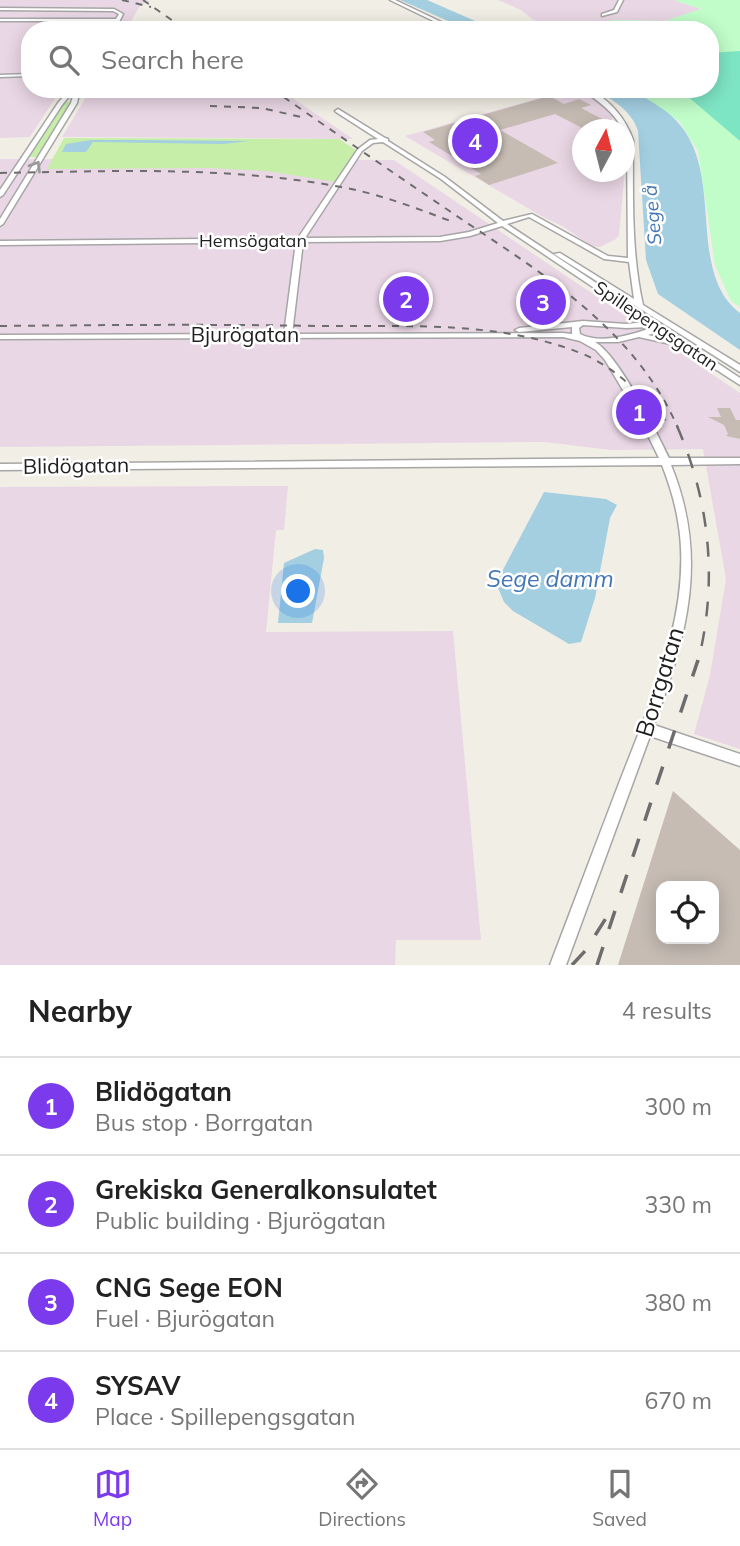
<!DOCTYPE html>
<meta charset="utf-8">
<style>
body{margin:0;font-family:Mulish,sans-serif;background:#f6f6f6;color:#222}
.controls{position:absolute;right:21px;bottom:21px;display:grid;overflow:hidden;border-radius:14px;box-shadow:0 4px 18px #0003}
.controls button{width:63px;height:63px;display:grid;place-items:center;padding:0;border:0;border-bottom:2px solid #e0e0e0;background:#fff;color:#222;font:35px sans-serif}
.compass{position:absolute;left:572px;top:119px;width:63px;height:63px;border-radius:50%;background:#fff;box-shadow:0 4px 18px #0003;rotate:7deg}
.you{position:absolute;left:299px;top:592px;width:24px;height:24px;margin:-18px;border:5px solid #fff;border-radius:50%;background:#1a73e8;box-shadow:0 0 0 10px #1a73e833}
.badge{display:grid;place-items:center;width:46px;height:46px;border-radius:50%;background:#7c3aed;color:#fff;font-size:23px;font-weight:700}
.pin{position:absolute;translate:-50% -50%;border:4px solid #fff;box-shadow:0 2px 7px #0006}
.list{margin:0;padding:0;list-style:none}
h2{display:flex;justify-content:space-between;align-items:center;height:91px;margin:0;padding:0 28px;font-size:30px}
h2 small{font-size:23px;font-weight:400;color:#767676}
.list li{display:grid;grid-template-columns:46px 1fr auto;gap:21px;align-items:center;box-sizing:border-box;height:98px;padding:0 28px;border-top:2px solid #e0e0e0}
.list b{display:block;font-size:26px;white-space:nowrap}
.list p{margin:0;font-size:23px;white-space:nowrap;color:#767676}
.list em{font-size:23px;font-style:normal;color:#767676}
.icon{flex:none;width:38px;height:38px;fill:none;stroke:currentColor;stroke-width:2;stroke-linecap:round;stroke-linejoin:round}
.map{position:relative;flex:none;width:740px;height:965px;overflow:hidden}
.search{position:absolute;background:#fff;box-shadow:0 4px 18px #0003;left:21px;right:21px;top:21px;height:77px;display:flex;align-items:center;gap:18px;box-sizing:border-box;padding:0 24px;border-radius:28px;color:#767676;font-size:26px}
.sheet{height:483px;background:#fff}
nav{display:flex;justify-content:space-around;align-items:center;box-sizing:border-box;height:98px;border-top:2px solid #e0e0e0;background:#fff;font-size:19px;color:#767676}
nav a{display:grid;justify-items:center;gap:4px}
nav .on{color:#7c3aed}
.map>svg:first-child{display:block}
.industrial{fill:#ead7e5}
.grass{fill:#c6eea8}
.park{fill:#c0fdc9}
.pitch{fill:#7ee5c4}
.water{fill:#a3cfe1}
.building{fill:#c6bcb4;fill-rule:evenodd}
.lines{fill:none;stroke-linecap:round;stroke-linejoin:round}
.minor-casing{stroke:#a6a6a6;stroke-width:3}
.minor{fill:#fff;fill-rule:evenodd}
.rail-far2{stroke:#6d6d6d;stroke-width:2;stroke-dasharray:7 7;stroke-linecap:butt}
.rail-far1{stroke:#6d6d6d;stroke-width:2.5;stroke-dasharray:15 15;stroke-linecap:butt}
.rail{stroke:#6d6d6d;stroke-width:3.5;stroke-dasharray:19 19;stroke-linecap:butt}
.oneway{stroke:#9a9a9a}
.labels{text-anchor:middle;stroke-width:5;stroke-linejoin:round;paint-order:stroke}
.far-street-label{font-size:18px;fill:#1f1f1f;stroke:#fff}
.far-water-label{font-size:19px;font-style:italic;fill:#4476b6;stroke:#fff}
.street-label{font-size:21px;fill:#1f1f1f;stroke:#fff}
.water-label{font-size:23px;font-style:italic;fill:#4476b6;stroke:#fff}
.near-street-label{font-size:24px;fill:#1f1f1f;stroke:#fff}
</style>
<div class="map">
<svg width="740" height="965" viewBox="0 0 740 965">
<rect width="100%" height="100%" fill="#f1eee5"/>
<path class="industrial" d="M0,0H146L150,2L141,4L130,23L157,30H30V89H61L30,137L0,138Z
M498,0H674L701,9L665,21L611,20L598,30H562L532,19L521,10Z
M91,89H239L248,96L285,93L353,139L62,137Z
M550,95L560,99L574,95L595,97L615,112L610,123L602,129L582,130V172L625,169L619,235L616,239L600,247L592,246L562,226L543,217L405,136Z
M0,159L394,160L740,393V749L694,734L710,675L726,579L703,449L611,450L544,442L0,447Z
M288,486L284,530H276L266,632L453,631L481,940H396L395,965H0V487Z"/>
<path class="grass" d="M64,102H71L37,157H27Z
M64,138L339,139L356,150L335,182L267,171L209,168L47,169Z"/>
<path class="park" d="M674,0H740V307L731,301L715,265L698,151L680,122L633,89H710V30H598L611,20L665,21L701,9Z"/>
<path class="pitch" d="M740,51V141L679,89H710V53Z"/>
<path class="water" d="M400,0H427L496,30H469Z
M594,89C628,89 636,90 664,110C733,159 681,268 740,313V350L658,294L646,260L638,131C632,111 612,99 594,89Z
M91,140H127L250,141L223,144L93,142L86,152H62L66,144Z
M544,492L606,499L617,505L610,518L595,598L581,642L569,644L513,611L504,602L496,583Z
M315,549L323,550L324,558L312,623H278L284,563Z"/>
<path class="building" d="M549,96L564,104L579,99L591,105L581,108L612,124L586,130L555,114L500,130L558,163L489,185L475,176L481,174L429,142L435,140L423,132Z
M717,408H730L736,420H740V439L726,436L728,434L724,425L708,417H721Z
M673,791L740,850V965H618ZM661,886H714V939H661Z"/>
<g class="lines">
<defs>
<path id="minor" d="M390,0H395L458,30H452Z
M619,0H623L617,12L602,16V14L614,10Z
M0,8L114,9L123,14L115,30H111L115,21H0V19H116L119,14L113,11L0,10Z
M30,74V76L0,77V75Z
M70,89H80L77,103L3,224L0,226V219L71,103L75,89L62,105L3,195L0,197V190L58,103Z
M563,89C568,89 586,89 590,90C610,100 626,119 633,140C633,195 631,252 643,305L740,365V372L554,254L560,253L634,299L629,262L604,259L529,217L507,224L740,378V385L678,345H675L639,337L618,342H595C619,356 656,431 669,458H740V464L671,465C709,558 687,635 654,725L740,754V766L650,736L566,965H550C573,905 595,846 618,786C649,705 694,610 678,521C675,502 669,483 662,465L0,470V464L659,458L639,417L605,360L596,350L580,341L563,337L0,339V335L284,334L296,242L0,245V241L298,238L358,149L370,140L378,139L336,112L335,111L338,109L385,138L388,139V141L445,177L503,221L532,214L608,256L628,258L627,140C619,116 605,106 584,91L576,95ZM383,142L441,179L498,223L469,232L440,237L305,238L362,151L373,143ZM502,226L645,322L626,324L583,321L519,328L515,330L519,332L572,327V334L563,333L292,334L303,242L440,241L470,236ZM583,325L626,328L649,327L648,329C628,336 599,344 580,334L579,328ZM656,330L670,340L648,335L654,333Z"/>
</defs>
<use href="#minor" class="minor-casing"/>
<use href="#minor" class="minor"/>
<path class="rail-far2" d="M122,0L151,7
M143,0L186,30
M272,89C331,130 389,170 448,210C536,270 633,325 678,428
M210,106L261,108L306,118
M0,173C114,171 228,166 341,187C380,194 416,208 453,222
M0,326C107,325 213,324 320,326C409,327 498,320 583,354C618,369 643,397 669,424"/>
<path class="rail-far1" d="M677,426C710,502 718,581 698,662"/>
<path class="rail" d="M572,965L586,950L606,918
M597,965L698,660"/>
</g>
<defs><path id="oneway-chevron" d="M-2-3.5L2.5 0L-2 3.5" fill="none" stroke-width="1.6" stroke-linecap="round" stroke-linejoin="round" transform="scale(1.75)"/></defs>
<use class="oneway" href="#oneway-chevron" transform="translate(36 166) rotate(-59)"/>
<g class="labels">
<g class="far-street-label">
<text x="253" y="247">Hemsögatan</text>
<text transform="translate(656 326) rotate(34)" y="6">Spillepengsgatan</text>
</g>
<g class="far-water-label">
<text transform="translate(652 215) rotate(-95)" y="7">Sege å</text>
</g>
<g class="street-label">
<text x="245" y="342">Bjurögatan</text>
<text transform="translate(76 466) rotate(-1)" y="7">Blidögatan</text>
</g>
<g class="water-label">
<text x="550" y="587">Sege damm</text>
</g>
<g class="near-street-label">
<text transform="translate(660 682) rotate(-73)" y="8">Borrgatan</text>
</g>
</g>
</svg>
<div class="controls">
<button><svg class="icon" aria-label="locate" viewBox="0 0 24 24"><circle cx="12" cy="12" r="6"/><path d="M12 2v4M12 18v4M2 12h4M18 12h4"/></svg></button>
</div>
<svg class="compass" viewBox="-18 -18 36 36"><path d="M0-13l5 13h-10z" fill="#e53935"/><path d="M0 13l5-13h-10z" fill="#767676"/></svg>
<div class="you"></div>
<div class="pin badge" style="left:639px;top:412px">1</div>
<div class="pin badge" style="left:406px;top:299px">2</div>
<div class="pin badge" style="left:543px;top:302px">3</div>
<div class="pin badge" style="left:475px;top:141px">4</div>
<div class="search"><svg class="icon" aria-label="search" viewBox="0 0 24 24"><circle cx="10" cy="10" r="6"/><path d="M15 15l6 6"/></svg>Search here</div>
</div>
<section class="sheet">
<h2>Nearby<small>4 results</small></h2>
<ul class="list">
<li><span class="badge">1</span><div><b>Blidögatan</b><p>Bus stop · Borrgatan</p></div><em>300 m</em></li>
<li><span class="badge">2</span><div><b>Grekiska Generalkonsulatet</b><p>Public building · Bjurögatan</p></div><em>330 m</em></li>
<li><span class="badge">3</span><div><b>CNG Sege EON</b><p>Fuel · Bjurögatan</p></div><em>380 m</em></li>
<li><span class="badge">4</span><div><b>SYSAV</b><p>Place · Spillepengsgatan</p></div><em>670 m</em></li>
</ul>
</section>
<nav>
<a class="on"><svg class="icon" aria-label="map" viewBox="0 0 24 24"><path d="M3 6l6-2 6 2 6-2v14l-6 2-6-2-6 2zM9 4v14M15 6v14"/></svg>Map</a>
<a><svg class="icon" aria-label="directions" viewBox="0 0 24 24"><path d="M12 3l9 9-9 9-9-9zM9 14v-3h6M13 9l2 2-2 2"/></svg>Directions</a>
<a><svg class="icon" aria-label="saved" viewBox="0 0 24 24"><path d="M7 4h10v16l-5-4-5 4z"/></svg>Saved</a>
</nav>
